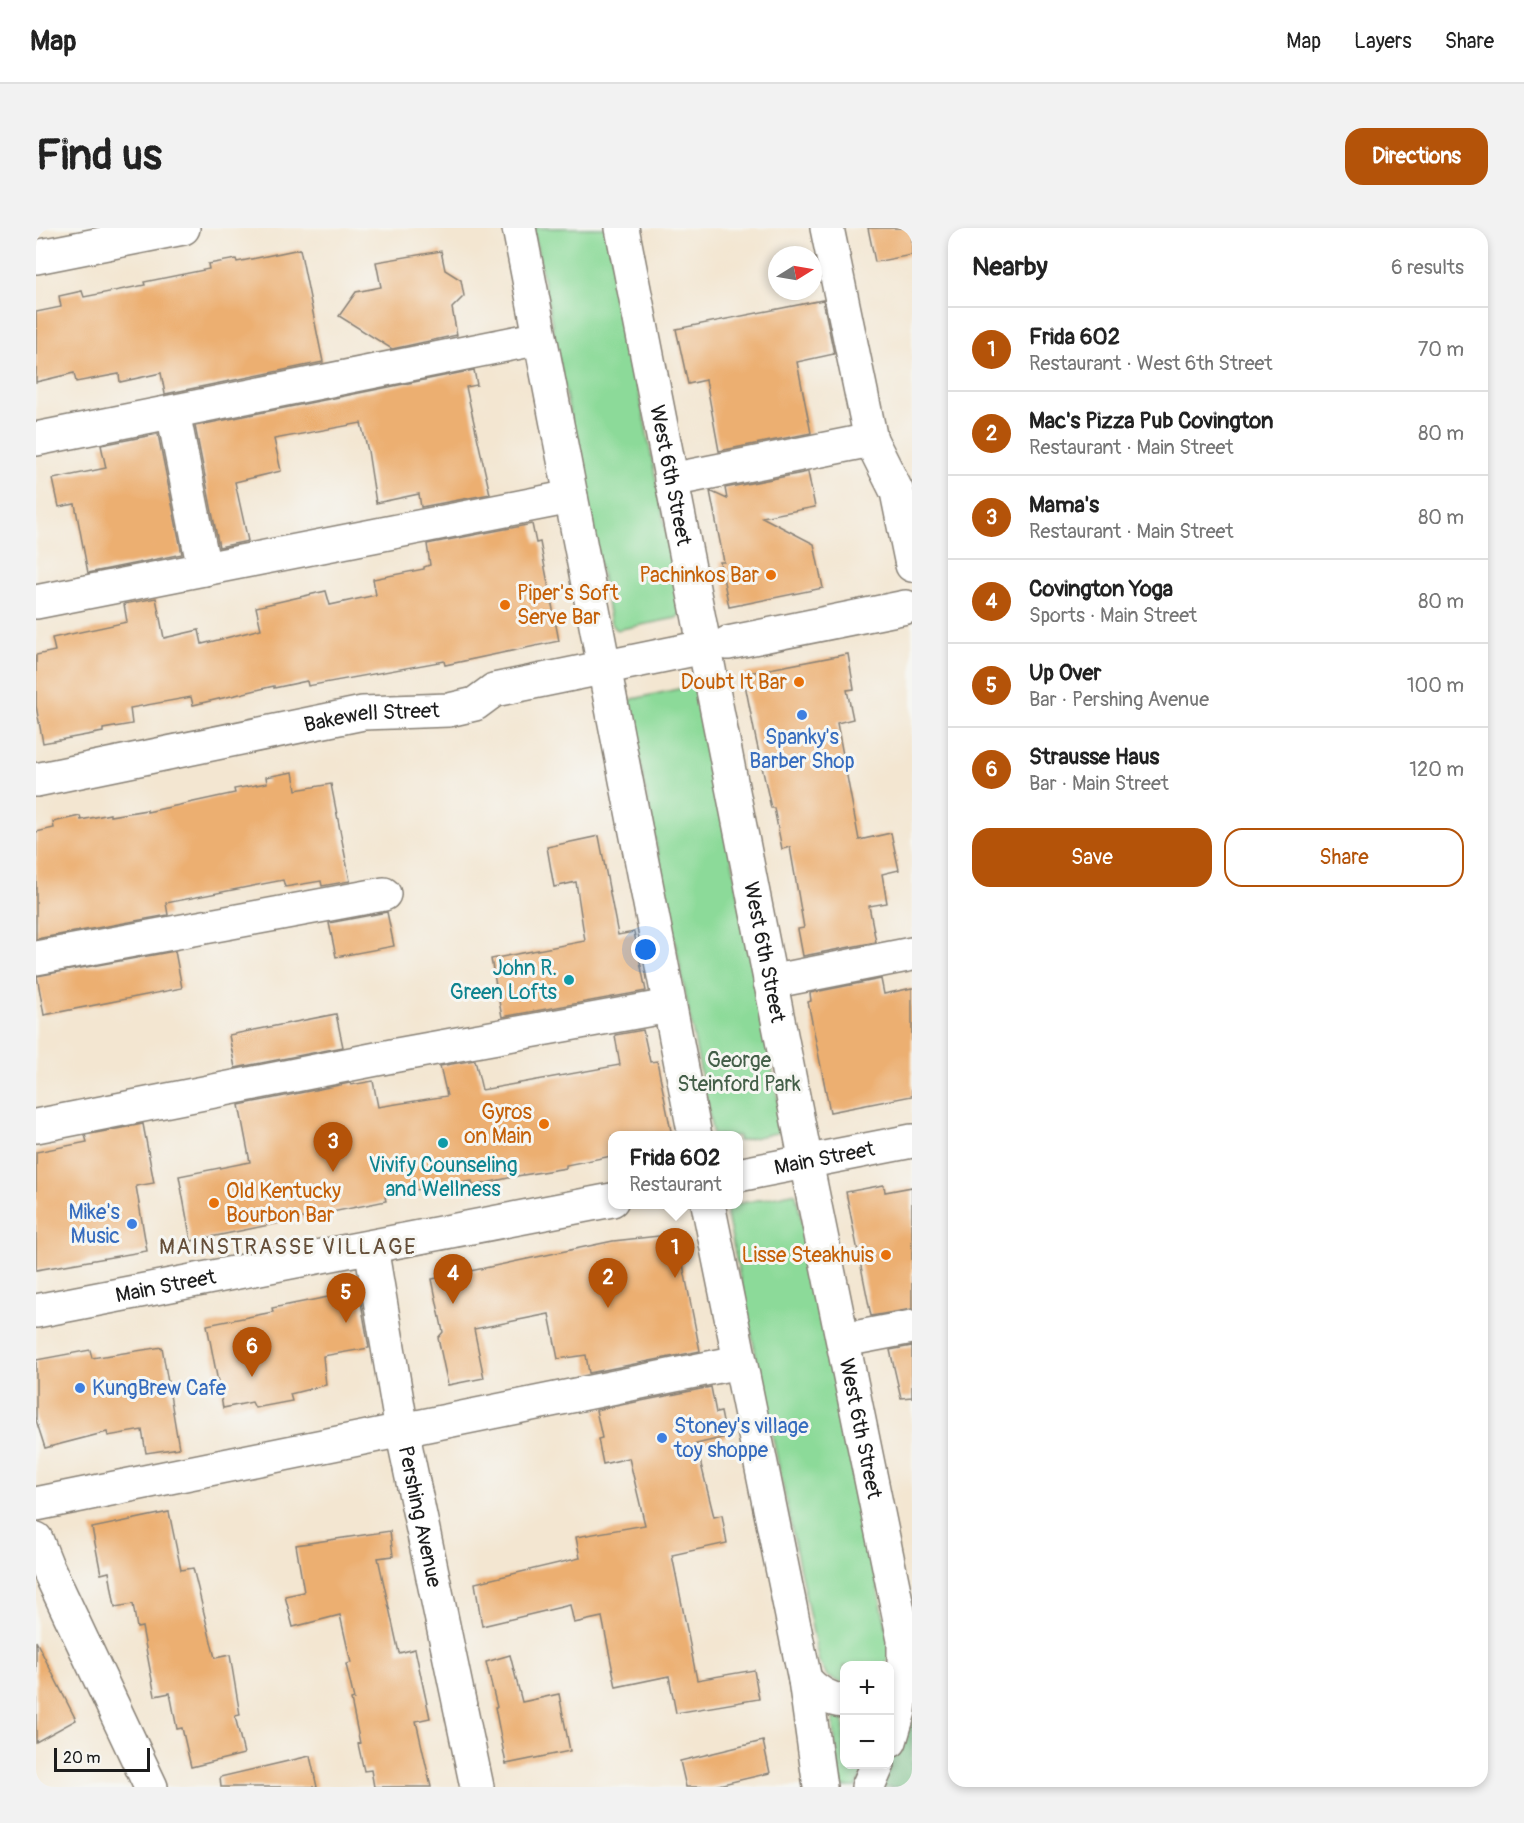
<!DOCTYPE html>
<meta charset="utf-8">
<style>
body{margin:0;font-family:Pangolin,sans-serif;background:#f2f2f2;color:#222}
.controls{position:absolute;right:18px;bottom:18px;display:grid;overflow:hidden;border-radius:12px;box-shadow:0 3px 9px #0003}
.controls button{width:54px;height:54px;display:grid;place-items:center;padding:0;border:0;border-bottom:2px solid #e0e0e0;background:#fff;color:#222;font:30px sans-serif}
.compass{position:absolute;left:732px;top:18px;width:54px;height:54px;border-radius:50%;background:#fff;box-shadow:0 3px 9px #0003;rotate:79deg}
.scale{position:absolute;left:18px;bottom:15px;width:96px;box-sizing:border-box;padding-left:6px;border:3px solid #1c1c1c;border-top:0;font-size:16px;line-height:21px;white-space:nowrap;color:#1c1c1c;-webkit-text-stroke:4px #f6f6f2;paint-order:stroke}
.you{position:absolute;left:610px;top:722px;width:21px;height:21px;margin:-15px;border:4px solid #fff;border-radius:50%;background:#1a73e8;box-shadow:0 0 0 9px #1a73e833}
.badge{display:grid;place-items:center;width:39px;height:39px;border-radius:50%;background:#b45309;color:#fff;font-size:20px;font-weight:700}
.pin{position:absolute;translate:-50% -50px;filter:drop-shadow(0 2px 3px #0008)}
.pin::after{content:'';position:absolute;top:32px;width:21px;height:18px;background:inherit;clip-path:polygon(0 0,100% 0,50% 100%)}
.popup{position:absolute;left:572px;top:903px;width:135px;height:78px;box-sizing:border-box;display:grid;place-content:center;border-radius:12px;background:#fff;filter:drop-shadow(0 2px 4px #0005);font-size:20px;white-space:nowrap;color:#767676}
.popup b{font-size:22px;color:#222}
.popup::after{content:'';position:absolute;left:50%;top:100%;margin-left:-12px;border:12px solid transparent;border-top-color:#fff}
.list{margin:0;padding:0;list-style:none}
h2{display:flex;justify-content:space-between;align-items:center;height:78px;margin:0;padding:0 24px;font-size:26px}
h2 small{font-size:20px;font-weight:400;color:#767676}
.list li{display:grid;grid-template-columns:39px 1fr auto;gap:18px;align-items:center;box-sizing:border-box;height:84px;padding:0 24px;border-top:2px solid #e0e0e0}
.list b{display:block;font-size:22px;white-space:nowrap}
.list p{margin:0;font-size:20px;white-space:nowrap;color:#767676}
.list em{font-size:20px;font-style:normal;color:#767676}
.actions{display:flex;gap:12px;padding:18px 24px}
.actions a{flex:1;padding:14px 0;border:2px solid #b45309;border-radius:18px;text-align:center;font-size:21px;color:#b45309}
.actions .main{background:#b45309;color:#fff}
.map{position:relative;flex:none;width:876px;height:1559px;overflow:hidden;border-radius:18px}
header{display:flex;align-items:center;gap:36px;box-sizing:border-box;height:84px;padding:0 30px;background:#fff;border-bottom:2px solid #e0e0e0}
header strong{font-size:28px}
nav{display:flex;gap:33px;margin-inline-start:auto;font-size:21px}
.intro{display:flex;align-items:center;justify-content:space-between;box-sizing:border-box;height:144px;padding:0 36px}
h1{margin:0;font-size:42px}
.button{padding:15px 27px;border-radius:18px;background:#b45309;color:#fff;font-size:21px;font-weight:700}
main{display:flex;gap:36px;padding:0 36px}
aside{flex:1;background:#fff;border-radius:18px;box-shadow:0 3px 9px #0003}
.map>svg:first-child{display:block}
.green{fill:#8cda99;stroke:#547b5a;stroke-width:1.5}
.forest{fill:#71ba81;stroke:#466b4e;stroke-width:1.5}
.building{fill:#ecaf71}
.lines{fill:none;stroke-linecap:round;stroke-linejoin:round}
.minor-casing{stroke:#888176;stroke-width:36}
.major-casing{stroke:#888176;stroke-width:36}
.minor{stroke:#fff;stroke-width:33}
.major{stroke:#fff;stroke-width:33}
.food-dot{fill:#e8710a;stroke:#f6f6f2;stroke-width:2}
.shop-dot{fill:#3f7fe0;stroke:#f6f6f2;stroke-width:2}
.culture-dot{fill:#0f9aa8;stroke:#f6f6f2;stroke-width:2}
.labels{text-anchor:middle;stroke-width:6;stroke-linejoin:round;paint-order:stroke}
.street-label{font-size:21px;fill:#1c1c1c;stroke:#f6f6f2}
.food-label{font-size:21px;fill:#c56008;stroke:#f6f6f2;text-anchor:end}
.shop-label{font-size:21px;fill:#366cbe;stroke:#f6f6f2;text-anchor:start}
.culture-label{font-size:21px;fill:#0d838f;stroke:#f6f6f2;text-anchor:end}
.park-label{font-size:21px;fill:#435e48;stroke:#f6f6f2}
.neighbourhood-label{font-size:22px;letter-spacing:1.5px;fill:#654f3a;stroke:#f6f6f2}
</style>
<header>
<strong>Map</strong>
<nav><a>Map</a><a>Layers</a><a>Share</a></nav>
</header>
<div class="intro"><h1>Find us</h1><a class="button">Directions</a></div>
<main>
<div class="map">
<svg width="876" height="1559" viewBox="0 0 876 1559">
<rect width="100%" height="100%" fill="#f6f6f2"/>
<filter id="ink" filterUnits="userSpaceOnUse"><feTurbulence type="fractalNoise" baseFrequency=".0167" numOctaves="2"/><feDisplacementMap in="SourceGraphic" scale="12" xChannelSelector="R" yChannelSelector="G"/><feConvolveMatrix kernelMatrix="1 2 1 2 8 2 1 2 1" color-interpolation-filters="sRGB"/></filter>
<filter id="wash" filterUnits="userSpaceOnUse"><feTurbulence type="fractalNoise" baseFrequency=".008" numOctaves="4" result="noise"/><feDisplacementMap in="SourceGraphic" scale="24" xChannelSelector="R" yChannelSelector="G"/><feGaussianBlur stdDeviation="1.35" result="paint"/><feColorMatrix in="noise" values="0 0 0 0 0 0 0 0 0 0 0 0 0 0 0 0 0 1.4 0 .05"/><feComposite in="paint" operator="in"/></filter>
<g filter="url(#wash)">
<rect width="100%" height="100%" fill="#f3e6d1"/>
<path class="green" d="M497,0H571L646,385L640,390L581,402L575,395Z
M655,458L663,461L748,902L745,904L702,913V908L677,907L593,478L594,473L597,471Z
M756,965L760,966L853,1413V1430L849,1437L808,1438V1457L791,1448L783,1434L691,987L692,981L696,977Z
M797,1487H808V1536L833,1537L820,1559H803Z"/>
<path class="forest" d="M876,1479V1559H838Z"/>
<g id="blocks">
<path class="building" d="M832,0H876V27L839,34Z
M264,21L287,134L129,166L125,145L84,154L83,146L40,154L38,145L0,154V84L25,79L23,68L46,63L48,69L109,57L108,54L173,41L172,36L200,31L201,34Z
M405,23L409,42L425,52L428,68L416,80L421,107L356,121L303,88L320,64L345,59L340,34Z
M787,72L798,126L761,134L775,205L683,223L670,152L652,156L640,101Z
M438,142L441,157L430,159L454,266L385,279L383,266L340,275L332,223L325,195L238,211L245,243L199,254L212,313L183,319L159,198Z
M122,206L146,326L52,345L39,276L23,279L17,251L70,240L65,217Z
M772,244L779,279L726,289L778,316L787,360L693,379L684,334H688L674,263L691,271L689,260Z
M496,296L500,315L504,314L523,413L409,437L408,433L272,458L271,453L238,460V458L157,477L155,469L94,480L96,496L67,501V504L7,515L0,478V427L19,423L16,410L91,394L88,376L120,370L128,410L163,402L166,416L225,401L220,379L290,363L294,377L340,367L337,351L388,341V339L394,337L391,316Z
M812,426L818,461L811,462L817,491L801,495L823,612L855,605L863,642L846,646L851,675L833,678L840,714L767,728L762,701L768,700L754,619L746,621L738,580H735L719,507L707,446Z
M257,544L260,562L295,556L314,653L286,658L285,653L249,659L247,652L130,675L132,687L0,711V604L18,600L17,594L44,588L45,592L74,586V588L111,582V584L199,565L198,561L231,555L230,549Z
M563,608L582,707L598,704L610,763L466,789L455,731L549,713L540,654L518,659L511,619Z
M351,684L358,718L300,729L293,695Z
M139,723L146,760L8,787L1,748Z
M845,751L848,766L876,760V868L794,884L772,774L775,773L774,765Z
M300,786L307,819L199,840L193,807Z
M607,802L614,834L621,833L636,908H576V928L530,937V940L481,948L437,958L436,953L384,961L349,969L350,973L155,1013L143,948L214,934L203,877L314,855L315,857L337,853L342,879L411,868L404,838L439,832L446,862L584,837L579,807Z
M107,896L118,955L100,958L111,1023L0,1042V924L51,914L49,907Z
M848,957L849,964L876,959V1081L835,1088L810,964Z
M641,1006L664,1123L553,1145L550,1127L522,1131L513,1086L438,1101L448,1150L412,1157L402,1110L407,1104L396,1051L577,1013Z
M323,1063L333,1120L287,1128L290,1157L254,1166L256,1173L219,1180L216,1174L187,1180L171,1097L237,1084L236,1080Z
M876,1118V1169L865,1170L854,1122Z
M126,1119L143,1220L110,1225L106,1202L72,1208L71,1204L9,1220L0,1192V1132L54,1122L56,1130Z
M675,1159L680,1185L685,1184L690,1209L660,1216L678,1289L686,1287L691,1315L636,1327L661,1452L718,1442L723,1471L640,1485L633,1448L580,1459L566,1389L538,1395L534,1377L446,1398L439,1355L544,1330L540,1309L609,1297L593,1230L567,1236L562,1211L566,1210L560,1182Z
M133,1284L145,1342L157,1340L179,1430L194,1427L204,1487L199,1488L208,1526L155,1539L146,1500L141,1501L134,1465L119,1468L106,1399L101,1400L97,1376L79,1379L73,1344L65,1346L56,1300Z
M354,1303L357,1328L342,1330L363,1425L379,1421L394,1490L380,1493L395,1559H338L335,1542L328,1543L322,1516L324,1515L315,1472L318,1471L310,1436L315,1435L304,1387L257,1399L249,1368L268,1364L260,1317Z
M0,1413L40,1492L0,1514Z
M474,1427L486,1474L523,1466L534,1523L470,1536L459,1479H461L450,1434Z
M727,1513L734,1545L674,1559H650L644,1533Z
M274,1528L281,1559H185L184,1549Z"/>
</g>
</g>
<g filter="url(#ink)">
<use href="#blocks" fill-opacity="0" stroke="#888176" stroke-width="1.5"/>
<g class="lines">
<defs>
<g id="minor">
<path d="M483,0L659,908"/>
<path id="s1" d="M586,0L770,934L868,1412V1433L863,1483L854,1513"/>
<path d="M791,0L835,212L861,264L876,337"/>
<path d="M0,29L147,0"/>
<path d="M137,184L168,341"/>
<path d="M0,211L504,110"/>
<path d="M635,252L835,212"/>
<path d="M0,374L535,269"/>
<path d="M692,415L870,379"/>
<path id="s2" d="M0,552L327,485L413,482L439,476L458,462L668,419"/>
<path d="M0,730L348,666"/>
<path d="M734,754L876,726"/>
<path d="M0,898L361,827L633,778"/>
<path d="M672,976L769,1452L784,1559"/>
<path id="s3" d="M335,1019L366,1202L441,1559"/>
<path d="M808,1112L876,1099"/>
<path d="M0,1276L703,1134"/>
<path d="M0,1311L10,1336L115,1559"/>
<path d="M769,1452C780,1464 792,1472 808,1473"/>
<path d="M832,1559L842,1536"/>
</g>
<g id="major">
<path id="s4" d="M702,947L876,913"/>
<path id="s5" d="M0,1083L576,972"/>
</g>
</defs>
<use href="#minor" class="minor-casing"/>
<use href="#major" class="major-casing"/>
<use href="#minor" class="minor"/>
<use href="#major" class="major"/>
</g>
</g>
<g class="food-dot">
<circle cx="735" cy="347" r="6"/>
<circle cx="469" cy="377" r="6"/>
<circle cx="763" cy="454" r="6"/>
<circle cx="508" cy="896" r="6"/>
<circle cx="178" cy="975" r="6"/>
<circle cx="850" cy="1027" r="6"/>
</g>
<g class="shop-dot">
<circle cx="766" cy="487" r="6"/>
<circle cx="96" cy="996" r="6"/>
<circle cx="44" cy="1160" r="6"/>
<circle cx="626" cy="1210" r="6"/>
</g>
<g class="culture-dot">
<circle cx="533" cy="752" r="6"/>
<circle cx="407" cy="915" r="6"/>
</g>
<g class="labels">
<g class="street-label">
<text dy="7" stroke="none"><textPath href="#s1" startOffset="252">West 6th Street</textPath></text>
<text dy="7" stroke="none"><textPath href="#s2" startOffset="342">Bakewell Street</textPath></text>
<text dy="7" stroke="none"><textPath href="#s1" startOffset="738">West 6th Street</textPath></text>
<text dy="7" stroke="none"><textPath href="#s4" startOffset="88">Main Street</textPath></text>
<text dy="7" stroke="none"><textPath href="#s5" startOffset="132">Main Street</textPath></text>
<text dy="7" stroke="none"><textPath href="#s1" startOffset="1224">West 6th Street</textPath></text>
<text dy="7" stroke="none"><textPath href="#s3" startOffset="274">Pershing Avenue</textPath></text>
</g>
<g class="food-label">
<text x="723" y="354">Pachinkos Bar</text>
<text x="481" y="372" text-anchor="start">Piper's Soft<tspan x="481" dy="24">Serve Bar</tspan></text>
<text x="751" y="461">Doubt It Bar</text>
<text x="496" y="891">Gyros<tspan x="496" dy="24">on Main</tspan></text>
<text x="190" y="970" text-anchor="start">Old Kentucky<tspan x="190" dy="24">Bourbon Bar</tspan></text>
<text x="838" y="1034">Lisse Steakhuis</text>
</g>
<g class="shop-label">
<text x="766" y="516" text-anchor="middle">Spanky's<tspan x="766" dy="24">Barber Shop</tspan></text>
<text x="84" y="991" text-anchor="end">Mike's<tspan x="84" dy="24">Music</tspan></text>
<text x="56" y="1167">KungBrew Cafe</text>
<text x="638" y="1205">Stoney's village<tspan x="638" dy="24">toy shoppe</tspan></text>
</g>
<g class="culture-label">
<text x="521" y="747">John R.<tspan x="521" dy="24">Green Lofts</tspan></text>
<text x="407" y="944" text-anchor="middle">Vivify Counseling<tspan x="407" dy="24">and Wellness</tspan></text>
</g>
<g class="park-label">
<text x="703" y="839">George<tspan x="703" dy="24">Steinford Park</tspan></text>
</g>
<g class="neighbourhood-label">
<text x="252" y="1026">MAINSTRASSE VILLAGE</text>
</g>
</g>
</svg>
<div class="controls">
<button>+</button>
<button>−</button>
</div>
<svg class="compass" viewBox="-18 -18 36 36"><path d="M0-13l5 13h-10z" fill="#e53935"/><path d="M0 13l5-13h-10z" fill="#767676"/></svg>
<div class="scale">20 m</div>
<div class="you"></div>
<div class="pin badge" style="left:639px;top:1050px">1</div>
<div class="popup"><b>Frida 602</b>Restaurant</div>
<div class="pin badge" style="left:572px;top:1080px">2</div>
<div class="pin badge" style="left:297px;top:944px">3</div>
<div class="pin badge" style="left:417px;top:1076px">4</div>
<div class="pin badge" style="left:310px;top:1095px">5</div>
<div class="pin badge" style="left:216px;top:1149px">6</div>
</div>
<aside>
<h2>Nearby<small>6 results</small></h2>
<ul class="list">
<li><span class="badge">1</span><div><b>Frida 602</b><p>Restaurant · West 6th Street</p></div><em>70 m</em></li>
<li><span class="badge">2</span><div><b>Mac's Pizza Pub Covington</b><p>Restaurant · Main Street</p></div><em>80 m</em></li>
<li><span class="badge">3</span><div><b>Mama's</b><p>Restaurant · Main Street</p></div><em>80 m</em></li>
<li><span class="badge">4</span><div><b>Covington Yoga</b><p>Sports · Main Street</p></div><em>80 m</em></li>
<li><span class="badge">5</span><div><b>Up Over</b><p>Bar · Pershing Avenue</p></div><em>100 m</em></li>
<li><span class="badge">6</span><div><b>Strausse Haus</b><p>Bar · Main Street</p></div><em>120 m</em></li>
</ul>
<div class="actions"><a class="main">Save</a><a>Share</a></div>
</aside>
</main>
